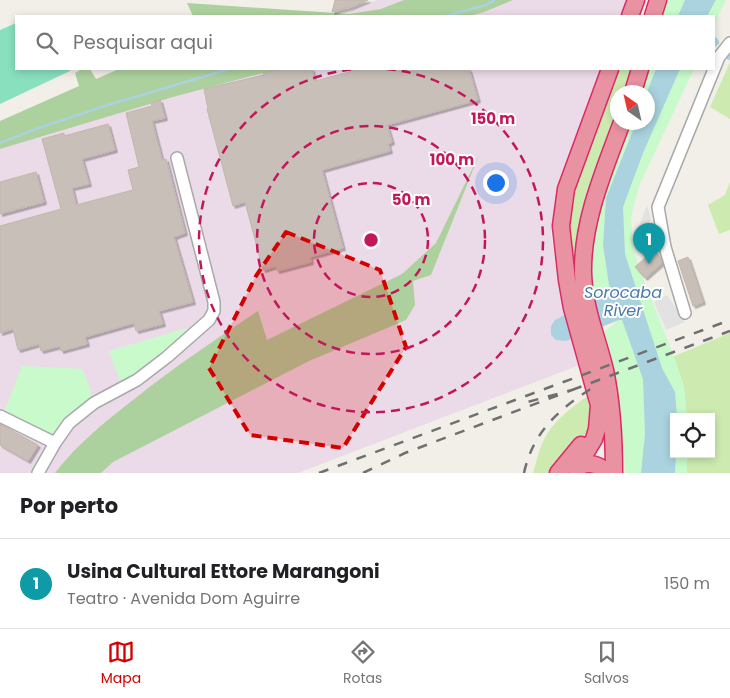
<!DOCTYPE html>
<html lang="pt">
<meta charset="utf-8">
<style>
body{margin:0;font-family:Poppins,sans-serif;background:#f6f6f6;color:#202124}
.controls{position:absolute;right:15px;bottom:15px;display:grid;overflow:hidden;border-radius:0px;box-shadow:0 2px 8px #0003}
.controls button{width:45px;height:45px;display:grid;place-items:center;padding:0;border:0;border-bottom:1px solid #e0e0e0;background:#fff;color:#202124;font:25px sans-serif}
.compass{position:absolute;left:610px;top:85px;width:45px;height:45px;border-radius:50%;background:#fff;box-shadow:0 2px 8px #0003;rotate:326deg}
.you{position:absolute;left:495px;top:182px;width:18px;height:18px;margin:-12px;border:4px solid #fff;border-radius:50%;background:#1a73e8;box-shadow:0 0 0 8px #1a73e833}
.badge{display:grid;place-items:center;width:32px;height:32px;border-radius:50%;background:#d40000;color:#fff;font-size:16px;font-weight:700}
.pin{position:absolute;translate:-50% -41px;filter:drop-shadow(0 1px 2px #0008)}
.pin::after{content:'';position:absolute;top:26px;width:18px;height:15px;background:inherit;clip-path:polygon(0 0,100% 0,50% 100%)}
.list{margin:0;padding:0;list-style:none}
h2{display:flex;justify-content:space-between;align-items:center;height:65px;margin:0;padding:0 20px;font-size:21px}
h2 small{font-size:16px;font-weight:400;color:#757577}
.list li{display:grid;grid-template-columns:32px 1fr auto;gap:15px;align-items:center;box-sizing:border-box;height:90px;padding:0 20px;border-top:1px solid #e0e0e0}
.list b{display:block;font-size:19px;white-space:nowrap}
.list p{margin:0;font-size:16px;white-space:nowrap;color:#757577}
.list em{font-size:16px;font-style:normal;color:#757577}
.icon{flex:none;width:28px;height:28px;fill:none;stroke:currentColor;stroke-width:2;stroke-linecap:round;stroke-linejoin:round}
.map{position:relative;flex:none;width:730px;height:473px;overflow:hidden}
.search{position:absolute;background:#fff;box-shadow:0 2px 8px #0003;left:15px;right:15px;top:15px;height:55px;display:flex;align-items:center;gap:12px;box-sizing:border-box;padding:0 18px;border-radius:0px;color:#757577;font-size:19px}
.sheet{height:155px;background:#fff}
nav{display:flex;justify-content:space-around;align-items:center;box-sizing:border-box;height:70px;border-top:1px solid #e0e0e0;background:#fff;font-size:14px;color:#757577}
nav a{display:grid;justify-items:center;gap:2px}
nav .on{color:#d40000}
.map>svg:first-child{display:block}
.industrial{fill:#ebdbe8}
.grass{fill:#cdebb0}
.forest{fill:#add19e}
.park{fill:#c8facc}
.pitch{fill:#88e0be}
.parking{fill:#e2e2e2}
.water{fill:#aad3df}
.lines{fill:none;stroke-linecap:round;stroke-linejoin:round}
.stream{stroke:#aad3df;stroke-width:2.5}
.canal{stroke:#aad3df;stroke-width:8}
.building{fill:#c7bfb8;stroke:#c4b6ab;filter:url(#shadow)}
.minor-casing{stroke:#a9a9a9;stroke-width:14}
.highway-casing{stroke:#dc2a67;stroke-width:19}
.minor{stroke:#fff;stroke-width:11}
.highway{stroke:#e892a2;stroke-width:16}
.rail{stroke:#707070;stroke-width:2.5;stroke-dasharray:10 10;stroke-linecap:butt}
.marked{fill:#d40000;fill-opacity:0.2;stroke:#d40000;stroke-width:4;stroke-dasharray:10 6;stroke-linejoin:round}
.ring{fill:none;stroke:#c2185b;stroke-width:2.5;stroke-dasharray:9 6}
.labels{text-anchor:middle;stroke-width:4;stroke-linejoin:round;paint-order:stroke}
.water-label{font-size:16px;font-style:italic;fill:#4a7aab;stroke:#fff}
.centre{fill:#c2185b;stroke:#fff;stroke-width:2.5}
.ring-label{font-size:15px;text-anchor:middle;font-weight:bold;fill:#c2185b;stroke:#fff;stroke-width:4;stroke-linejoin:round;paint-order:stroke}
</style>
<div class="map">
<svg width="730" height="473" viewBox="0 0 730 473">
<defs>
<filter id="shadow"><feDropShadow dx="2.5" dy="2.5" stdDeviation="0" flood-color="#0004"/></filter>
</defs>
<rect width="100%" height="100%" fill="#f2efe9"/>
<path class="industrial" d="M377,0H631L625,16H335Z
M195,69H605L559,191L551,234L558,278L580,365L298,473H0V137Z"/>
<path class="grass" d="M730,62V119L710,107Z
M614,69H636L628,92H618L617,122L580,291L571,285L567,229L573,185Z
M730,182V230L719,234L708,205L725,195Z
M730,333V473H675L676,454H711V417H677L660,362Z
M592,393L590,426L583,438L551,473H533C537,461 539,447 546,436C556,418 575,405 592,393Z"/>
<path class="forest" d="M404,0H513L484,12L470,16H193L187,3L350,14L381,9Z
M82,69H90L96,79L119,69H278L173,97L0,149V121L79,86L75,73Z
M479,155L431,275L413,281L415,305L406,320L309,361L113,462L101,473H55C77,444 105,422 133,400C173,368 215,340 258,311L267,340L402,274L436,243Z"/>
<path class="park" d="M663,0H726L714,26V16H659Z
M644,69H694L639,186L631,217L633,249L644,280L676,362L684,386L687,417H674V454H687V473H625C624,425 613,379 602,333L617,322L607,293L590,302L589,242L627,123L648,122V92H637Z
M187,328C178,349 143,371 122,381L119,379L109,351Z
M22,366L83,369L93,399L51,435L4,412Z"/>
<path class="pitch" d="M16,23V69H69L70,71L0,104V30Z"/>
<path class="parking" d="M647,205L651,218L648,226L656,236L648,241L638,229Z
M667,295L685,322L666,330L654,302Z"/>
<path class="water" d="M685,0H716L707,16H678Z
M656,69H680L643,153L623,207L625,254L662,368L675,392L677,417H674V454H676L675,473H641L645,434L643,379L622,320H619L566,341L556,340L551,335V326L555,320L610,291L603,245L606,198L636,123L648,122L647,92Z"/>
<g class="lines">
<path class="stream" d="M446,16L486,5L495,0
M0,143L36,129L108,105L229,69"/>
<path class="canal" d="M714,41L715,42
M728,55L730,56"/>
</g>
<path class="building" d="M335,0H368L351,7L332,12Z
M278,69H312L315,81L360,69H469L478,100L387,125L392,142L388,144L390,151L322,170L343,248L310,257L311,262L277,271L276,266L263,270L245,202L233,206L207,109H208L204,89L264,75L263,73Z
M160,100L165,118L152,121L162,160L166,159L185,233L174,237L193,302L159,311L163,324L136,331L134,323L85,337L87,344L61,351L60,346L41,351L39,344L18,350L13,329L0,333V226L61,209L42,139L64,133V136L108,124L115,150L82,159L89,184L72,188L76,205L133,190L128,170L139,167L126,113L152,106L151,103Z
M36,172L44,202L0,214V182Z
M654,250L661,258L662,263L645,278L635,267Z
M688,257L703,302L693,306L678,261Z
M0,424L38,445L28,461L0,445Z"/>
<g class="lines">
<defs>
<path id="minor" d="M685,313L665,247L658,207L719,57L730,43
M0,416L55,443
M38,473L55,443L69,423L94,403L137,380L167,357L209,320L214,311V302L177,158"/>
<path id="highway" d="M630,16L636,0
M653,16L658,0
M633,92L640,69
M578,466C591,462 598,464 608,473
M558,473L581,445
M577,473L578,466L594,439L597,429L599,405L572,308L567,280L561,226L566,189L610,69
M614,473C614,439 612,404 605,370C597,337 584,308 583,273C582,221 604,171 622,122"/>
</defs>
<use href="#minor" class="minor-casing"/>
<use href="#highway" class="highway-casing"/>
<use href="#minor" class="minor"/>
<use href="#highway" class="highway"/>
<path class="rail" d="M572,390L730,331
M319,473L730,320
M363,473L405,453L572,390L524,403
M524,473C533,432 558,410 592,388"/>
</g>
<path class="marked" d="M286,232L380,270L406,347L343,448L250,435L209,368L256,276Z"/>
<g class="ring">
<circle cx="371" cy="240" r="57"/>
<circle cx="371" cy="240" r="114"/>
<path d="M387 69A172 172 0 1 1 355 69"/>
</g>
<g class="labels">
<g class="water-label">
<text x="623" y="298">Sorocaba<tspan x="623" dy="18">River</tspan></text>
</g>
</g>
<circle cx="371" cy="240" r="8" class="centre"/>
<g class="ring-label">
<text x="493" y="124">150 m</text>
<text x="452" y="165">100 m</text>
<text x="411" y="205">50 m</text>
</g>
</svg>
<div class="controls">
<button><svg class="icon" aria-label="locate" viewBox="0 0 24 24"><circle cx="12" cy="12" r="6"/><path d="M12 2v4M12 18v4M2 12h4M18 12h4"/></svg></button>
</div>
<svg class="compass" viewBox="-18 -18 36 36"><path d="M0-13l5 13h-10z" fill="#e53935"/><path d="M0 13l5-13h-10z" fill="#757577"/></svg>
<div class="you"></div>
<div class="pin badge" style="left:649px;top:264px;background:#0f9aa8">1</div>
<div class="search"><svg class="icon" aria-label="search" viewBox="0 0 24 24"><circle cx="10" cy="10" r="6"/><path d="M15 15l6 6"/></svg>Pesquisar aqui</div>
</div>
<section class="sheet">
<h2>Por perto<small></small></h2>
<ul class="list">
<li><span class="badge" style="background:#0f9aa8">1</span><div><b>Usina Cultural Ettore Marangoni</b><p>Teatro · Avenida Dom Aguirre</p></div><em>150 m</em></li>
</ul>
</section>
<nav>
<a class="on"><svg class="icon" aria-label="map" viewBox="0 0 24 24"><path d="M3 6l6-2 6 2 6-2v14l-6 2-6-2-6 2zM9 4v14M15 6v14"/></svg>Mapa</a>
<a><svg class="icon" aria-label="directions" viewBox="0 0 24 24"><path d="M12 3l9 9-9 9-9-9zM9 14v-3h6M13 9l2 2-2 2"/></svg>Rotas</a>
<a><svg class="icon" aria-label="saved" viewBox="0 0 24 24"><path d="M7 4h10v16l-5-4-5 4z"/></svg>Salvos</a>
</nav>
